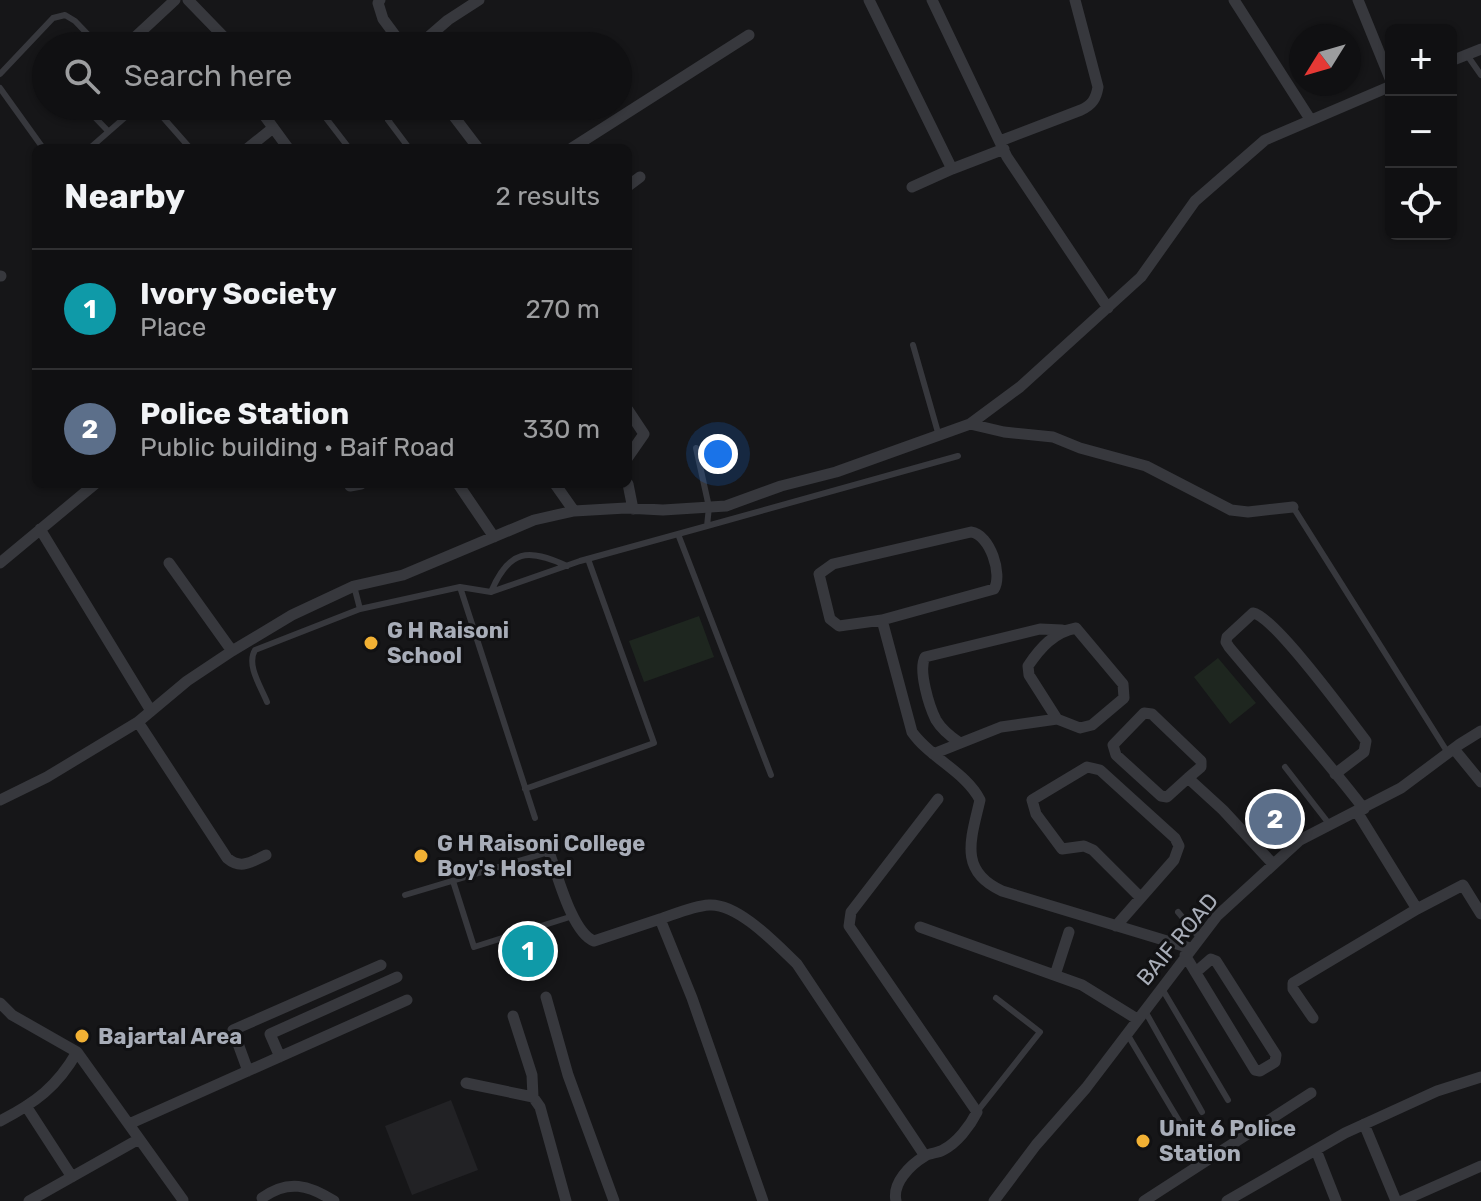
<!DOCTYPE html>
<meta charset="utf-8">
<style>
body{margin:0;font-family:Rubik,sans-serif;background:#19191b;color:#f1f3f6}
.controls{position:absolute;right:24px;top:24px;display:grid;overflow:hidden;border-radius:12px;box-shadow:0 2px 6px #0004}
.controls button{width:72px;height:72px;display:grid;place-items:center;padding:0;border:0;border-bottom:2px solid #303032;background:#101012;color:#f1f3f6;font:40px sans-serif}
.compass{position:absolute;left:1289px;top:24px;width:72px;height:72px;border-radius:50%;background:#101012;box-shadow:0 2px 6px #0004;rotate:233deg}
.you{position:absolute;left:718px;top:454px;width:28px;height:28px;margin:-20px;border:6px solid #fff;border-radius:50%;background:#1a73e8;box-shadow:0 0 0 12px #1a73e833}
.badge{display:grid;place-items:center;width:52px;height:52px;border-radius:50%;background:#f2b134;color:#fff;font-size:26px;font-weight:700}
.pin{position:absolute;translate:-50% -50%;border:4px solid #fff;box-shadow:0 2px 8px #0006}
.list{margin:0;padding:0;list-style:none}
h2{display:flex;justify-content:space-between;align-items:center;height:104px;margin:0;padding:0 32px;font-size:34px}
h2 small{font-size:26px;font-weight:400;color:#9c9d9f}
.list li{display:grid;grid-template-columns:52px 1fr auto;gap:24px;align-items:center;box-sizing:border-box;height:120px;padding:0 32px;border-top:2px solid #303032}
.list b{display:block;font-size:30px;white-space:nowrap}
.list p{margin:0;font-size:26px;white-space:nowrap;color:#9c9d9f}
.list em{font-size:26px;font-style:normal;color:#9c9d9f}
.icon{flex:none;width:44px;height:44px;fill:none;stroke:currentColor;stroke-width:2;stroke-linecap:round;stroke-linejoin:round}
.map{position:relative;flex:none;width:1481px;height:1201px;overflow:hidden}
.search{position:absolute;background:#101012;box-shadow:0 2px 6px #0004;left:32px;top:32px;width:600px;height:88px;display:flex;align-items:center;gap:20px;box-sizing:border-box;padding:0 28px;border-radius:44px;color:#9c9d9f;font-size:30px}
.panel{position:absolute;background:#101012;box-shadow:0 2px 6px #0004;left:32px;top:144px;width:600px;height:344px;border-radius:12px}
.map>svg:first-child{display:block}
.built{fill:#222225}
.green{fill:#1e261f}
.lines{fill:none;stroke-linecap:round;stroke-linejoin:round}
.service{stroke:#37383d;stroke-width:6}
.minor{stroke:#37383d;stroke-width:11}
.poi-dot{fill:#f2b134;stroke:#111113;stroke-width:3}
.labels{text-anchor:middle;stroke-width:6;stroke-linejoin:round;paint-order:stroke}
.poi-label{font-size:22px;font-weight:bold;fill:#a8adb8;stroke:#111113;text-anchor:start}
.street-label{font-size:22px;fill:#a8adb8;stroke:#111113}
</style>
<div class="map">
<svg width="1481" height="1201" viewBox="0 0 1481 1201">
<rect width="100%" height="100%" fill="#161618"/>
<path class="built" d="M451,1100L478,1170L412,1195L385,1126Z"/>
<path class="green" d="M699,616L714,657L644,682L629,641Z
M1218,658L1256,703L1230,724L1194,677Z"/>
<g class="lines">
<path class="service" d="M1467,55L1481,75
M0,74L53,18L65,15L75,21L99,46
M0,88L43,148
M84,106L108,131
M153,106L190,148
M323,106L319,109L349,148
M404,106L388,120L409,148
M90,148L138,106
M913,345L939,436
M1293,507L1448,753
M707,526L958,456
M678,534L771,775
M354,586L360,609L460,587L535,818
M460,587L491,592L580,561L707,526L709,507L696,448
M491,592C509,549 528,548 567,566
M267,702C261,687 246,665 255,650L360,609
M1285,767L1330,825
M525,789L654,743L588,559
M453,881L474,947L573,916
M405,895L549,852
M1178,912L1199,937
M1161,987L1228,1100
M1145,1011L1202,1112
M1126,1032L1182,1126
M976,1113L1040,1032L996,998"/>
<path class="minor" d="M188,0L223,36L211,46
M380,0L378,3L383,19L403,46
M869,0L952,169L1004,149
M932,0L1007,157L1108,308
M1234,0L1310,119
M1358,0L1391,81
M137,46L132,40L175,0
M418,46L448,20L479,0
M1451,61L1481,49
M446,106L478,148
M261,111L288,148
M1000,141L1081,110C1092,105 1096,99 1098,87L1075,0
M248,148L273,128
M572,148L749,35
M628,186L640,177
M912,187L952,169
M0,276H1
M628,410L644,434L628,457
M970,424L1004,432L1053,437L1080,448L1146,466L1231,510L1248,512L1293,507
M458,484L494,537
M555,484L574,511
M628,484L633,509
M350,486L361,484
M40,529L151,711
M0,563L95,484
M169,563L232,651
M882,620L839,626L830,619L819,574L833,564L971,532C990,534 1003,575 994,589L882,620L912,732C930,758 966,772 980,800C971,839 958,871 1002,891L1190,948
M138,722L227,858C241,870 251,862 266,855
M960,743C951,737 942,730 936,720C929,706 918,670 925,657L1040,629L1062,630
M1454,749L1481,782
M933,754L1001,727L1057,719L1080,728L1092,725L1124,698L1123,684L1076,628C1054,632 1040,648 1028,666L1029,675L1057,719
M1335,774L1364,752L1366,741C1349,719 1274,616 1253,613L1227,637L1226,642L1229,647C1274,701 1321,753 1364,809
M1188,778L1167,797L1161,796L1116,755L1113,745L1144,713L1152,714L1201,761V767L1188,778L1223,810L1273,864
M0,800L47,777L138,722L187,681L232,651L292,615L354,586L403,575L534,520L574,511L626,508L663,510L726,506L781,486L836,472L970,424L1020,387L1141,277L1195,201L1265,140L1391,86
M549,852C557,873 572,933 594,941L660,919L692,998L763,1201
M1417,909L1463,885L1481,914
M660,919C675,914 693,906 709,905C738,903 776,944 797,964L925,1156
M1116,926L1174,860L1179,846L1175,838L1100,770L1087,767L1032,800L1036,814L1062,849L1084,846L1093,850L1140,897
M920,927L1082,985L1137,1019
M1185,955L1255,1070L1260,1071L1275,1062L1276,1055L1216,961L1211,959L1196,972
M1055,975L1069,932
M546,997L568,1075L614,1201
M0,1003L12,1015L77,1052L183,1200
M513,1016L532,1075L533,1097
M1313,1018L1293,989V983L1417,909L1357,812
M280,1057L270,1034L397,977
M248,1071L233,1030L381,965
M466,1083L533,1097L540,1107L566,1201
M26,1106L72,1177
M0,1121C35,1103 57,1087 77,1052
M129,1124L407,1000
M1364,1124L1396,1201
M1316,1150L1336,1201
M262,1198C288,1179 309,1185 334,1201
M29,1201L139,1139
M896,1201C892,1183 910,1165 925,1156C930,1153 938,1153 943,1150C957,1143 970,1126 977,1112L849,926L851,912L938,799
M994,1201L1036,1145L1086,1088L1217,916L1300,840L1401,788L1460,744L1481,731
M1144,1201L1311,1093
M1227,1201L1345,1133L1437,1091L1481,1077
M1402,1201L1481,1166"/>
</g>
<g class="poi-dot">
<circle cx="371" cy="643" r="8"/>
<circle cx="421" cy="856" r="8"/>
<circle cx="82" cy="1036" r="8"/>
<circle cx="1143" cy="1141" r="8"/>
</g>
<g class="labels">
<g class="poi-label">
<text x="387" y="638">G H Raisoni<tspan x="387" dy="25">School</tspan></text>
<text x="437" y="851">G H Raisoni College<tspan x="437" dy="25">Boy's Hostel</tspan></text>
<text x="98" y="1044">Bajartal Area</text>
<text x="1159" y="1136">Unit 6 Police<tspan x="1159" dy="25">Station</tspan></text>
</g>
<g class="street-label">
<text transform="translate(1177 939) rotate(-50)" y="8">BAIF ROAD</text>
</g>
</g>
</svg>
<div class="controls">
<button>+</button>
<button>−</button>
<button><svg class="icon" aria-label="locate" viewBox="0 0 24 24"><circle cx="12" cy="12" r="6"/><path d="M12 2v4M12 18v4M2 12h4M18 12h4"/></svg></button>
</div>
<svg class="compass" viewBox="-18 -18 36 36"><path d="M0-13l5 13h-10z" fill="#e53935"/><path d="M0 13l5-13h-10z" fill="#9c9d9f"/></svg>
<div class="you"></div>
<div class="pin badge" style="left:528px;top:951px;background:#0f9aa8">1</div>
<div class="pin badge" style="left:1275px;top:819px;background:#5c6f8a">2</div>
<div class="search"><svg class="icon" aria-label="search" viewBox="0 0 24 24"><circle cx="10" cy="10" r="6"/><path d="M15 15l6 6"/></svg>Search here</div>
<section class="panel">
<h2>Nearby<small>2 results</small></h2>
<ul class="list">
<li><span class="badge" style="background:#0f9aa8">1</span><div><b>Ivory Society</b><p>Place</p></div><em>270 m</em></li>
<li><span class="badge" style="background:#5c6f8a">2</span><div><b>Police Station</b><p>Public building · Baif Road</p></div><em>330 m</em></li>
</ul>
</section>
</div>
